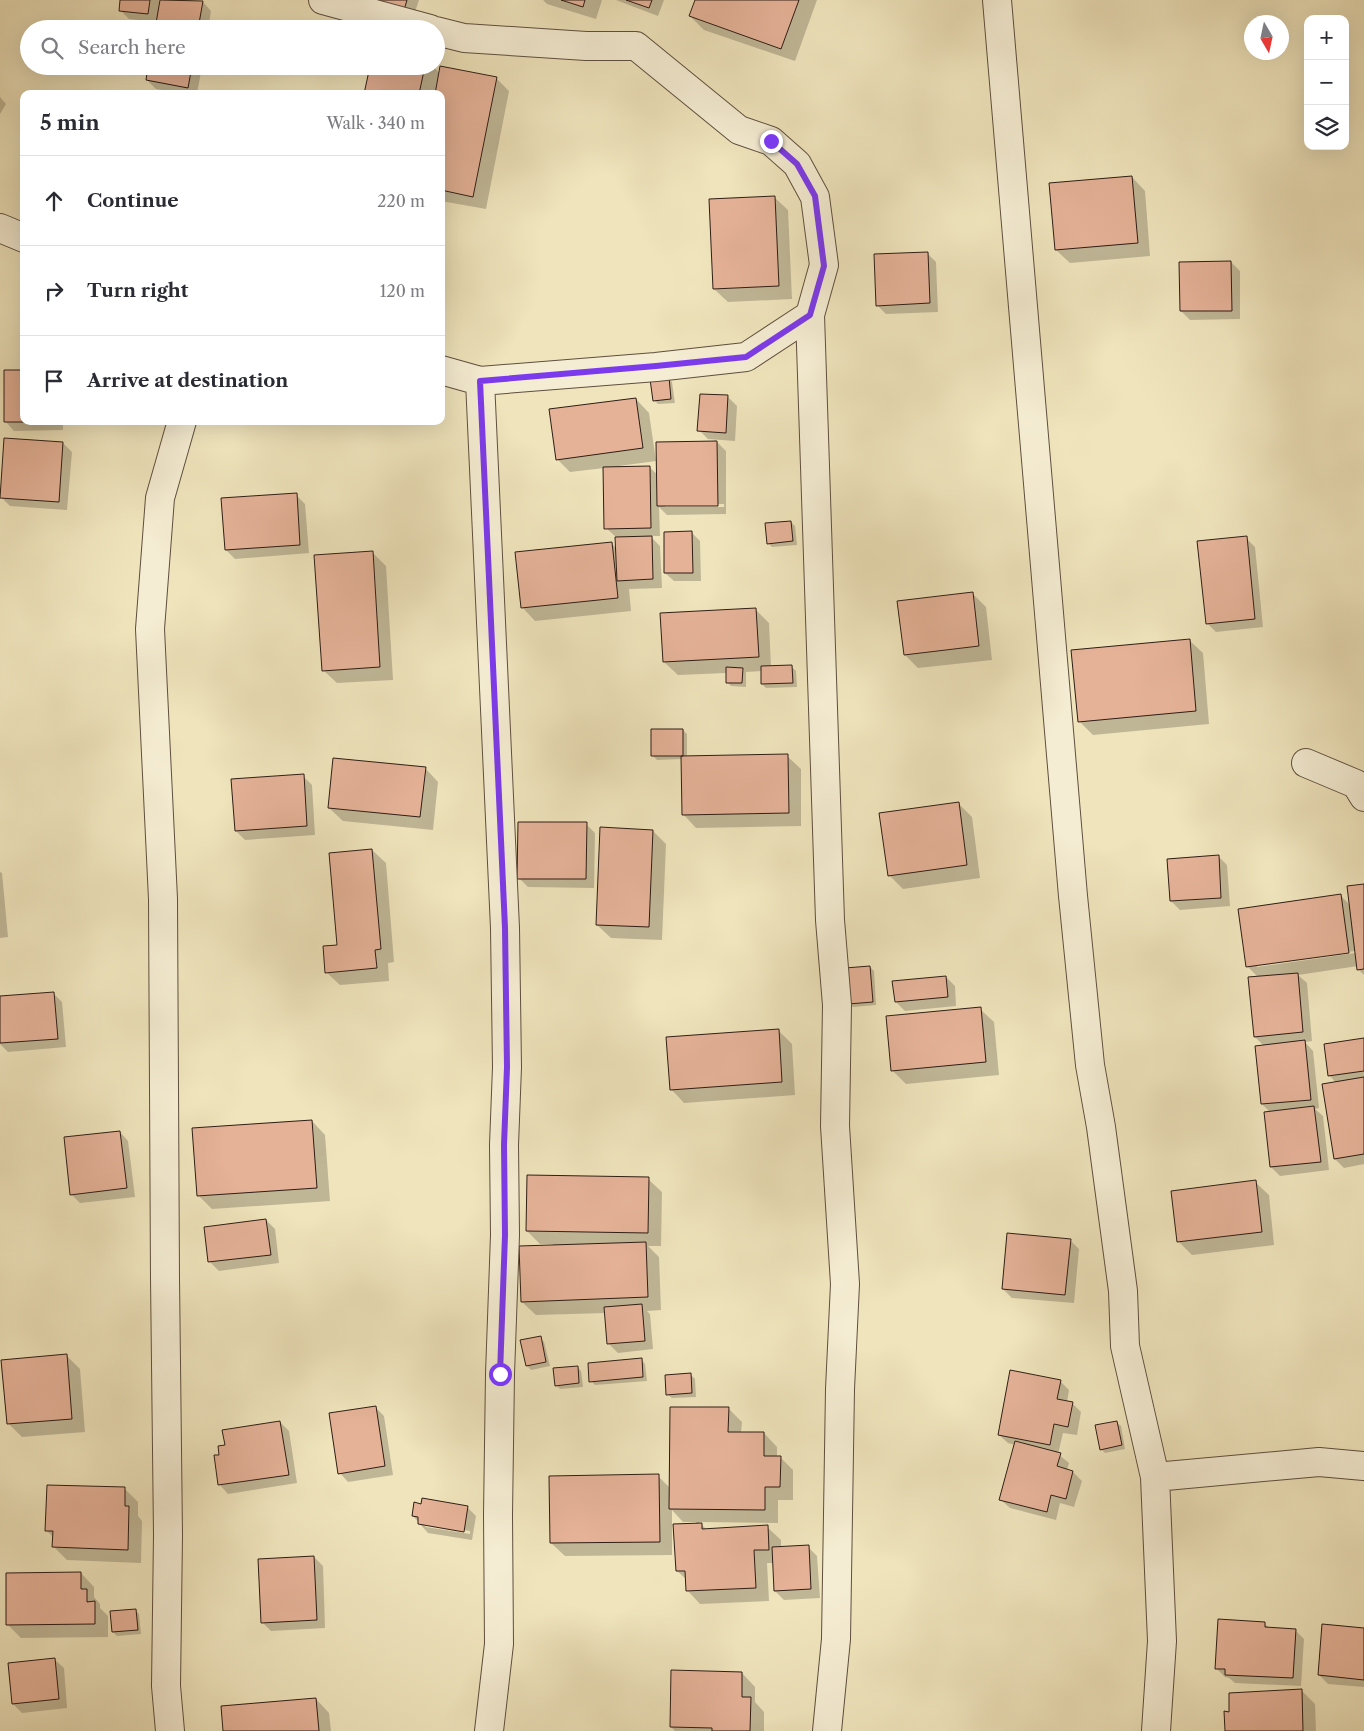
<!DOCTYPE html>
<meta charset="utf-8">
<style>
body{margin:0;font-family:"Libre Caslon Text",serif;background:#f7f7f7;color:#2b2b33}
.controls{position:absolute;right:15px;top:15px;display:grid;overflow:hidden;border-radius:10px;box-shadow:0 5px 20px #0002}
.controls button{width:45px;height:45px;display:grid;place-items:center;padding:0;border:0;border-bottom:1px solid #e1e1e2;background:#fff;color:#2b2b33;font:25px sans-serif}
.compass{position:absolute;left:1244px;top:15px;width:45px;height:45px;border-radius:50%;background:#fff;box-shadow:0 5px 20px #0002;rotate:171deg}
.stop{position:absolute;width:15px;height:15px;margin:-11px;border:4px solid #7c3aed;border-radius:50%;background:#fff}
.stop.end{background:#7c3aed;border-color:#fff;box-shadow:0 1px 5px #0008}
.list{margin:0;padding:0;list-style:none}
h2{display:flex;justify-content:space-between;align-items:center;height:65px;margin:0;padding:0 20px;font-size:21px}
h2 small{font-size:16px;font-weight:400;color:#7c7c81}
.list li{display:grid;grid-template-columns:32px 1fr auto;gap:15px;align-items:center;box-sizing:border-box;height:90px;padding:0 20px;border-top:1px solid #e1e1e2}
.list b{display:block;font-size:19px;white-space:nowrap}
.list em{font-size:16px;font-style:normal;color:#7c7c81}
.icon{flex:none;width:28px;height:28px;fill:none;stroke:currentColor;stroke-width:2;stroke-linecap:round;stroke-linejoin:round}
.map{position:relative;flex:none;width:1364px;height:1731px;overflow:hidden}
.search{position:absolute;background:#fff;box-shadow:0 5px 20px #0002;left:20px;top:20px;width:425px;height:55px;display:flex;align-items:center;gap:12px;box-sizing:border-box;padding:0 18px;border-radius:28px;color:#7c7c81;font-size:19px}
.panel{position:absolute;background:#fff;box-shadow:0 5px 20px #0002;left:20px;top:90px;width:425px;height:335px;border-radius:10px}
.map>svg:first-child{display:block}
.shadow{fill:#0003;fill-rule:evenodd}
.building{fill:#e5b298;stroke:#2e1d14}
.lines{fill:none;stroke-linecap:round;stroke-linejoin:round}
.street-casing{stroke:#5e4f3e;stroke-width:30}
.street{stroke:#f5edd3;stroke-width:28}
.route{stroke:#7c3aed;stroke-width:6}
</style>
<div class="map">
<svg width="1364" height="1731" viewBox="0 0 1364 1731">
<rect width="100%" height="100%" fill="#efe4bc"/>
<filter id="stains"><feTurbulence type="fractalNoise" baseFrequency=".004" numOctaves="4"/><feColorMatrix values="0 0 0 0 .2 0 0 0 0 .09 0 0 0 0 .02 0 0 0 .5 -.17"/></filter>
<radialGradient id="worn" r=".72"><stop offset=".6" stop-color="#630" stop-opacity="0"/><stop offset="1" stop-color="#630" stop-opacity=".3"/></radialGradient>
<path class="shadow" d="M121,0H159V5L161,6L162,0H190L203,2L211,11L208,29H156L158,22L129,19L120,10Z
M372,0H419L413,18Z
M543,0H602L596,19L547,4Z
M616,0H664L658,16Z
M696,0H817L795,61L704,30L690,16Z
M149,66H202L197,94H185L156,89L147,80Z
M372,66H433L440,74L496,78L509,91L486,209L441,201V94H365Z
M0,97L6,104L0,114Z
M1132,177L1145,191L1150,256L1070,263L1056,250Z
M774,197L788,210L792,299L728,302L714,289Z
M927,253L936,262L938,312L886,314L877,305Z
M1231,262L1240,271V319L1190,320L1181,311Z
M668,378L672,382L675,403L658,404L654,400Z
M728,397L737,406L735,441L708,439L699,430Z
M636,399L649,413L656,461L619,466V468L649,467L658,475L715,440L726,451V514L667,515L659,507L660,536H650L660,546L662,588L629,589L631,611L535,621L522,607L612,544L616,548V537L606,528L604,468L570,472L557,459ZM724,504V507H665V505Z
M24,421H63V430L14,431L6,422Z
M63,443L72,452L67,510L10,506L1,497Z
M296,495L305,504L309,553L235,559L226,550Z
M791,522L795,526L797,545L772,547L768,543Z
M692,533L700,541L701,581H674L665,573Z
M1246,538L1255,547L1263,627L1216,632L1207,623Z
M372,552L386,566L393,680L337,683L323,670Z
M972,593L986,607L992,660L918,668L905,655Z
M755,609L769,623L771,667H792L796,671L797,687L766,688L762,684V671L746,672V687L731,686L727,682V673L678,675L664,662Z
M1189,640L1203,653L1209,724L1093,735L1080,722Z
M683,730L687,734V757L787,756L801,769V826L696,828L683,814L682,759L657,760L653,756Z
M425,768L438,782L433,830L343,821L329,808Z
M303,776L312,785L315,835L245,840L236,831Z
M958,803L972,817L980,878L903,889L889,875Z
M586,824L595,833L594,888L528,887L519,878Z
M653,831L666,844L662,940L611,938L597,925Z
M372,850L386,863L394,962L388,963L389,981L340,985L326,972L339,946Z
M1218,856L1227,865L1230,906L1180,910L1171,901Z
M0,872L2,873L8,937L0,938Z
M1364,885V975L1359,970L1358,966L1298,975L1307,983L1312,1041L1305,1042L1313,1051L1319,1108L1315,1109L1323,1116L1329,1170L1280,1176L1271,1167V1113L1262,1104L1264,1046L1255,1037L1259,978L1247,966L1341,896L1350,905ZM1355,951V953L1257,967V964Z
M870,967L874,971L876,1005L853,1007L849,1003Z
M946,977L955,986L956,1006L905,1011L896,1002Z
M53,993L62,1002L66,1047L8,1052L0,1044V997Z
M980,1009L994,1022L999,1075L906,1084L892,1070Z
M779,1031L792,1044L795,1095L684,1103L671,1089Z
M1364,1040V1164L1344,1168L1335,1159L1336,1083L1330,1076L1325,1045Z
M312,1121L325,1135L330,1201L212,1209L198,1195Z
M120,1132L128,1141L135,1197L80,1203L71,1194Z
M648,1179L662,1192L661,1246H648L659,1257L661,1310L647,1311L650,1314L653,1349L618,1353L609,1344L606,1313L536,1315L522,1302L553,1244H540L527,1231Z
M1255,1182L1269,1195L1274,1245L1192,1255L1179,1242Z
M266,1220L275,1229L279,1263L219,1271L210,1262L205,1228Z
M1070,1240L1079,1249L1074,1303L1012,1298L1003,1289Z
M540,1338L544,1342L550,1366L531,1370L527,1366Z
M67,1356L80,1369L85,1432L22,1437L8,1423Z
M641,1359L645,1364L647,1381L595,1385L591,1381Z
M577,1367L581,1371L583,1387L560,1389L556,1385Z
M691,1375L695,1379L696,1397L672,1398L667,1394Z
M1060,1381L1069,1390L1067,1402L1072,1403L1081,1412L1077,1435L1063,1433L1058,1454L1069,1463L1067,1470L1073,1472L1082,1481L1074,1507L1060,1503L1056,1520L1010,1508L1001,1500L1015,1445L1008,1443L999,1435Z
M375,1407L384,1416L393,1475L348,1482L340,1473Z
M728,1408L742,1422L741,1433H764L777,1447V1457H780L793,1470V1500H778V1523L699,1522L707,1530L767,1527L781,1540V1548L808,1547L817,1556L820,1598L784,1600L775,1591L774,1563H767L769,1601L700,1604L687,1590V1580L677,1571L696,1522H683L672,1510V1555L565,1556L551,1543L658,1476L670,1488Z
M280,1422L289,1431L297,1483L228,1494L220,1485L216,1456H220Z
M1116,1422L1121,1426L1125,1449L1105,1453L1101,1449Z
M125,1489L138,1502V1516L142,1521L141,1563L67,1560L54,1547V1538L46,1530Z
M422,1505L467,1507L476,1516L472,1540L428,1533L413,1516ZM423,1524L470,1531V1534L426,1527Z
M314,1557L323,1566L325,1628L271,1631L262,1622Z
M81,1573L94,1587V1597L100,1604V1608L108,1616V1637L21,1638L8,1625Z
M135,1610L139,1614L141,1634L117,1636L113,1632Z
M1264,1623L1270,1629L1295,1630L1304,1639L1301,1686L1235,1683L1229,1678L1225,1677L1216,1668Z
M1364,1630V1687L1328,1684L1319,1675Z
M55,1660L64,1668L67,1708L22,1713L13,1704Z
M742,1673L755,1687V1702L764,1712V1731H675L671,1727Z
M1301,1690L1315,1704L1316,1731H1226L1231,1713Z
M316,1699L329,1713L331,1731H224Z"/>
<path class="building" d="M120,0H150L148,14L119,11Z
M160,0L203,1L198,29H155Z
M375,0H407L404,10Z
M561,0H585L583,7Z
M626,0H652L649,8Z
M695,0H799L781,49L689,16Z
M148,66H192L188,88L146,80Z
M370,66H425L419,94H364Z
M440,66L497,77L473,197L441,190V94H435Z
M1132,176L1138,243L1055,250L1049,183Z
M775,196L779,286L713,289L709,199Z
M928,252L930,303L876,306L874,254Z
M1231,261L1232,311H1180L1179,262Z
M4,370H24V421L55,422H4Z
M669,377L671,399L653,401L650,379Z
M700,394L728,395L726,433L697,431Z
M636,398L643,448L556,460L549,409Z
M4,438L63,442L59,502L0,498Z
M717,441L718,506H657L656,442Z
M650,466L651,528L604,529L603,467Z
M297,493L300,545L225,550L221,498Z
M791,521L793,541L767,544L765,523Z
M692,531L693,573H664V532Z
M652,536L653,579L617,581L615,537Z
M1247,536L1255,619L1206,624L1197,541Z
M612,542L618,598L521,608L515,552Z
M373,551L380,667L322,671L314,555Z
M973,592L979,646L904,655L897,601Z
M756,608L759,657L663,662L660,613Z
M1190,639L1196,711L1078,722L1071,650Z
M792,665L793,683L761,684V666Z
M726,667L743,668L742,683H726Z
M651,729H683V756H651Z
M788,754L789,813L682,815L681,756Z
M333,758L426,767L420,817L328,808Z
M304,774L307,826L235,831L231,779Z
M959,802L967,865L888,876L879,813Z
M518,822H587L586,879H517Z
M600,827L653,830L649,927L596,925Z
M372,849L381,949L375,950L377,968L325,973L323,946L337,945L329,853Z
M1219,855L1221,898L1170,901L1167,859Z
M1364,884V969L1357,970L1347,886Z
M1341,894L1349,953L1246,967L1238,909Z
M870,966L873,1002L848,1004L845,968Z
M1298,973L1303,1032L1254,1037L1248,977Z
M946,976L948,997L895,1002L892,981Z
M54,992L58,1039L0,1043V996Z
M981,1007L986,1062L891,1071L886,1016Z
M779,1029L782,1082L670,1090L666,1037Z
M1364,1038V1071L1328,1076L1324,1044Z
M1305,1040L1311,1100L1261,1104L1255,1046Z
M1364,1077V1154L1334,1159L1322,1084Z
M1314,1106L1321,1162L1270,1167L1264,1112Z
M312,1120L317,1188L197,1196L192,1128Z
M120,1131L127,1188L70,1195L64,1137Z
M527,1175L649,1177L648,1233L526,1231Z
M1256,1180L1262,1232L1177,1242L1171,1191Z
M266,1219L271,1255L208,1262L204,1227Z
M1007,1233L1071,1239L1065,1295L1002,1289Z
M646,1242L648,1297L521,1302L519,1246Z
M642,1304L645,1341L607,1344L604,1307Z
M541,1336L546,1362L526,1366L520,1340Z
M67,1354L72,1419L7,1424L1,1360Z
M642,1358L643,1377L589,1382L588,1363Z
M578,1366L579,1383L555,1386L553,1368Z
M1010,1370L1061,1380L1057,1399L1073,1402L1068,1427L1054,1424L1050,1445L998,1435Z
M691,1373L692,1393L666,1395L665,1375Z
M376,1406L385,1466L338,1474L329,1413Z
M670,1407H729L728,1432H764V1456H781L780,1487H765V1510L669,1509Z
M280,1421L289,1475L218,1485L214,1455H219L218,1446L225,1445L222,1430Z
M1117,1421L1122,1445L1100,1450L1095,1425Z
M1015,1441L1061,1453L1057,1466L1073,1471L1066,1499L1051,1495L1047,1512L999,1500Z
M659,1474L660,1542L550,1543L549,1476Z
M47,1485L125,1487V1506H129L128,1550L52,1547L53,1531H45Z
M422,1498L468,1506L464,1532L418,1524V1517L412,1516L414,1502L421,1504Z
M702,1523V1529L768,1525L769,1550H754L756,1588L686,1591L685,1571H676L673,1524Z
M809,1545L811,1589L774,1591L772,1547Z
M314,1556L317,1620L261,1623L258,1559Z
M81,1572V1589H87V1602L95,1601V1624L6,1625V1573Z
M136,1609L138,1630L112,1632L110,1611Z
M1218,1619L1265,1622V1627L1296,1629L1293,1678L1225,1675V1669H1215Z
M1322,1624L1364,1628V1680L1318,1675Z
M55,1658L59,1699L12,1704L8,1663Z
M671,1670L742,1672V1697H751L750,1731H712V1728L670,1727Z
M1302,1689L1303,1731H1225L1224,1711L1229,1712V1693Z
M316,1698L319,1731H223L221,1706Z"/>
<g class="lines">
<defs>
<path id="street" d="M323,0L430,29
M997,0L1073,896L1090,1065L1101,1127L1123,1291L1125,1346L1155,1477L1162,1641L1156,1731
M436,31L464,38L586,46H636L739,130L771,141L797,164L815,197L824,265L810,315L746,357L656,367L480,381L441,370
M0,228L24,238
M810,315L830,920L837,1005L835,1126L845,1284L840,1389L836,1639L827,1731
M480,381L505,928L507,1067L504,1145L505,1235L500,1374L498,1515L499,1644L489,1731
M1306,763L1356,784L1364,797
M1155,1477L1319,1462L1364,1466
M170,1731L166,1686L168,1535L165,1278L163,899L150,629L160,498L182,421"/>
</defs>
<use href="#street" class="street-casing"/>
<use href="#street" class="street"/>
</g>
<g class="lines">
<path class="route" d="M500,1374L505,1235L504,1145L507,1067L505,928L480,381L656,366L746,357L810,315L824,266L815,196L797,164L771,141"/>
</g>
<rect width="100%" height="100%" filter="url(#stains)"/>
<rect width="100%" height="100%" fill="url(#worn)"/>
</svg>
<div class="controls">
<button>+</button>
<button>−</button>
<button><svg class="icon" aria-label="layers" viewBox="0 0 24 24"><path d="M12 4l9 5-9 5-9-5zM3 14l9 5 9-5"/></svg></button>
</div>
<svg class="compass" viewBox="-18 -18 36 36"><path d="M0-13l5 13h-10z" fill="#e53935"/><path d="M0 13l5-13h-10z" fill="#7c7c81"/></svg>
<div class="stop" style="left:500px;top:1374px"></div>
<div class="stop end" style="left:771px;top:141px"></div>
<div class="search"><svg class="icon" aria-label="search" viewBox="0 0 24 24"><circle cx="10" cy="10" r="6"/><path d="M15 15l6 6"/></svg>Search here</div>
<section class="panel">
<h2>5 min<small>Walk · 340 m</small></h2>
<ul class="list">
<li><svg class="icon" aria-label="ahead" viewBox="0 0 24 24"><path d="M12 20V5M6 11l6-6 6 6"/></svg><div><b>Continue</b></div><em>220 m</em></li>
<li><svg class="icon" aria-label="right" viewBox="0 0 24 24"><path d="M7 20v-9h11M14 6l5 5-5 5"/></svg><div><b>Turn right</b></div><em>120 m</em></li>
<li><svg class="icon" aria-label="arrive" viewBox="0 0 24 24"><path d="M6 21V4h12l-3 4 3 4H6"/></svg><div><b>Arrive at destination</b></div></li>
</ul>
</section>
</div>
